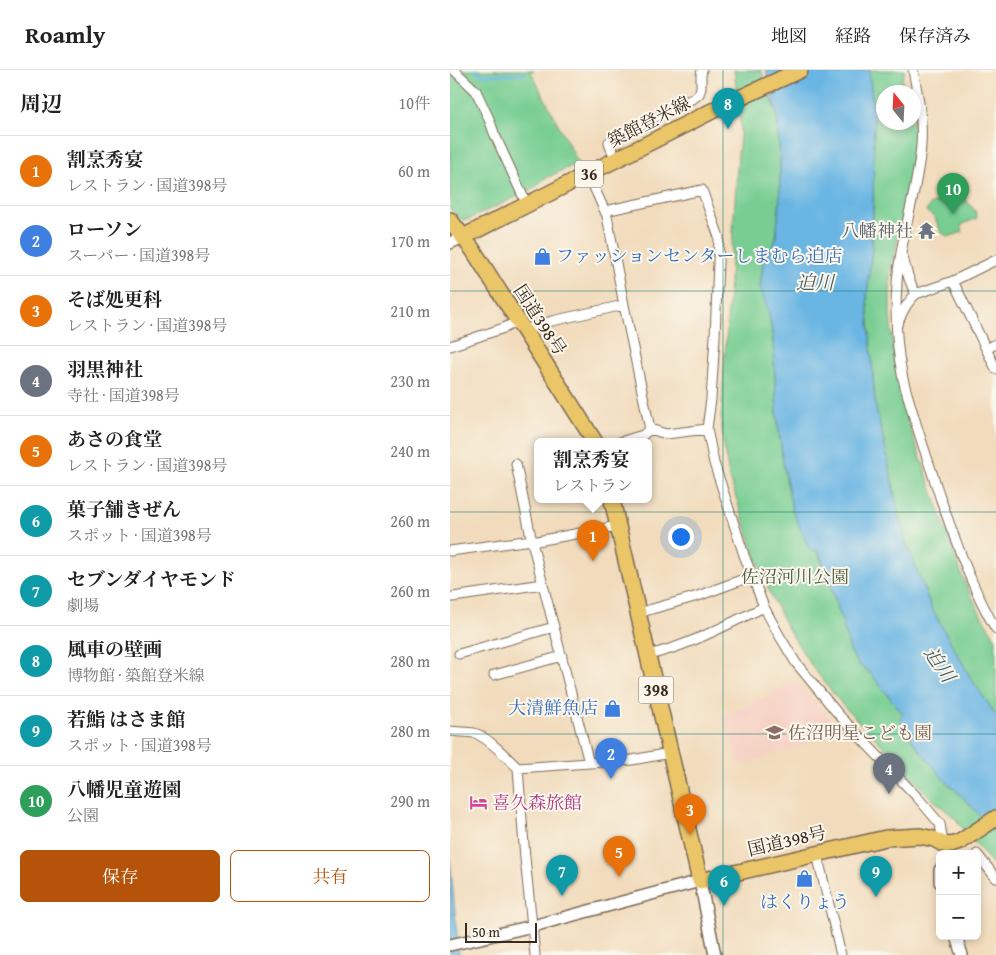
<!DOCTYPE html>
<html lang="ja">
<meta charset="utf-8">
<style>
body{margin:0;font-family:"Gentium Book Plus","Noto Serif JP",serif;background:#f2f2f2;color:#222}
.controls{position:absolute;right:15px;bottom:15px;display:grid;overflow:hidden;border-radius:8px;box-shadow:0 2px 8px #0003}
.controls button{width:45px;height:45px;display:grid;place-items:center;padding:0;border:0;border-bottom:1px solid #e0e0e0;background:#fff;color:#222;font:25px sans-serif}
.compass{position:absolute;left:426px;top:15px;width:45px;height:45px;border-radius:50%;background:#fff;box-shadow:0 2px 8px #0003;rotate:342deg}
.scale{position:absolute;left:15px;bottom:12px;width:72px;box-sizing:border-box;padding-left:5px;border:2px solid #3b2a1e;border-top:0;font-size:14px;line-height:18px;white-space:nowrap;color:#3b2a1e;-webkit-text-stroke:4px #fbf7ec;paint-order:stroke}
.you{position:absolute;left:230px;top:466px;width:18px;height:18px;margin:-12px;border:4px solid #fff;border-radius:50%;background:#1a73e8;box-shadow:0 0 0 8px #1a73e833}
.badge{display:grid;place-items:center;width:32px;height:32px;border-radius:50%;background:#b45309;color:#fff;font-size:16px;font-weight:700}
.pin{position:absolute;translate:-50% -41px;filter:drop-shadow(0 1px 2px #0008)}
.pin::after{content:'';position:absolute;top:26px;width:18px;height:15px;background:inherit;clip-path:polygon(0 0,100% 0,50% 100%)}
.popup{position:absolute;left:84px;top:368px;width:118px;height:65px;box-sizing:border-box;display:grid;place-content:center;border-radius:8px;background:#fff;filter:drop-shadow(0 1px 4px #0005);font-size:16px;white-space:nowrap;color:#767676}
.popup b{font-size:19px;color:#222}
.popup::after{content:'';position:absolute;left:50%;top:100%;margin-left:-10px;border:10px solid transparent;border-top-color:#fff}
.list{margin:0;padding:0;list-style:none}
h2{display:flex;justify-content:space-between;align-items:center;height:65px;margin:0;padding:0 20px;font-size:21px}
h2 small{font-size:16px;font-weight:400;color:#767676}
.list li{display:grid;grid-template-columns:32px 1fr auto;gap:15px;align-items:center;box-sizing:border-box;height:70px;padding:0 20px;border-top:1px solid #e0e0e0}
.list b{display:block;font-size:19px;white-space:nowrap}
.list p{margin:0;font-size:16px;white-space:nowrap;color:#767676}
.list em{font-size:16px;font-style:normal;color:#767676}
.actions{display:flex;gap:10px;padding:15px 20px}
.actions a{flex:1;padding:11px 0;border:1px solid #b45309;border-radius:8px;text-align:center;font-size:18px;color:#b45309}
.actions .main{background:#b45309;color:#fff}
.map{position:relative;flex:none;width:546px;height:885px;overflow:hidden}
header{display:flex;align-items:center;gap:30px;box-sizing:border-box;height:70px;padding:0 25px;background:#fff;border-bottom:1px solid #e0e0e0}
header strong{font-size:24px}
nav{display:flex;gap:28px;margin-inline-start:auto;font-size:18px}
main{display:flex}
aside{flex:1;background:#fff}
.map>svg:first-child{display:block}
.built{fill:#f6d2c4}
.green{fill:#77cd92;stroke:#597c58}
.water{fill:#69b5e3;stroke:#527080}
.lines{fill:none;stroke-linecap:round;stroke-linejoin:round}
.stream{stroke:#69b5e3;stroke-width:3}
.minor-casing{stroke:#7b6855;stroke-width:11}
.tertiary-casing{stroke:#7b6855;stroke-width:14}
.primary-casing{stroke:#7b6855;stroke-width:18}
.trunk-casing{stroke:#7b6855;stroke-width:18}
.minor{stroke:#fff;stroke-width:9}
.tertiary{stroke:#fff;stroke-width:11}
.primary{stroke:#eac669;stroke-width:15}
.trunk{stroke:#eac669;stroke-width:15}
.grid{fill:none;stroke:#0f766e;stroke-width:1;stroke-opacity:0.55}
.labels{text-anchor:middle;stroke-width:4;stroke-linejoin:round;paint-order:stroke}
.shield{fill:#fbf7ec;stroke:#75685c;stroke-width:1}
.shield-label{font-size:16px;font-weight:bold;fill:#3b2a1e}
.street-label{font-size:18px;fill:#3b2a1e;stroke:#fbf7ec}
.worship-label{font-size:18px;fill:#5b616d;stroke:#fbf7ec;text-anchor:end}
.shop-label{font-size:18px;fill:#366cbe;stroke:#fbf7ec;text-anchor:start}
.park-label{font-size:18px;fill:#4d5b41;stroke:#fbf7ec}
.education-label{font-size:18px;fill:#785e54;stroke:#fbf7ec;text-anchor:start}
.hotel-label{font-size:18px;fill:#b23c85;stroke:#fbf7ec;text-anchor:start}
.water-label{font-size:19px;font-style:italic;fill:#4b5b63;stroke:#fbf7ec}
</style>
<header>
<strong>Roamly</strong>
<nav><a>地図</a><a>経路</a><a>保存済み</a></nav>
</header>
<main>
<aside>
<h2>周辺<small>10件</small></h2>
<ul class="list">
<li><span class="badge" style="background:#e8710a">1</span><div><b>割烹秀宴</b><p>レストラン · 国道398号</p></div><em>60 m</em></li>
<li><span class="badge" style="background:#3f7fe0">2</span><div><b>ローソン</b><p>スーパー · 国道398号</p></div><em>170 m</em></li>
<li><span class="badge" style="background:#e8710a">3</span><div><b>そば処更科</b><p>レストラン · 国道398号</p></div><em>210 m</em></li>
<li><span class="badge" style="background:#6b7280">4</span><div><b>羽黒神社</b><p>寺社 · 国道398号</p></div><em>230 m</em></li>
<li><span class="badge" style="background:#e8710a">5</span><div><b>あさの食堂</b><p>レストラン · 国道398号</p></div><em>240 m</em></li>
<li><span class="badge" style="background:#0f9aa8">6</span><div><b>菓子舗きぜん</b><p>スポット · 国道398号</p></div><em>260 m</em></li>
<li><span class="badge" style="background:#0f9aa8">7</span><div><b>セブンダイヤモンド</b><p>劇場</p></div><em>260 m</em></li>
<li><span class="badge" style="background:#0f9aa8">8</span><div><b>風車の壁画</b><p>博物館 · 築館登米線</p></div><em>280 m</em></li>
<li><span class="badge" style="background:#0f9aa8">9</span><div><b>若鮨 はさま館</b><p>スポット · 国道398号</p></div><em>280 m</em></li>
<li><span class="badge" style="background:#2e9e5b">10</span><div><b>八幡児童遊園</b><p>公園</p></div><em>290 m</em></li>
</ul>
<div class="actions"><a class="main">保存</a><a>共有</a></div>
</aside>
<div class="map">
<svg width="546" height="885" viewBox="0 0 546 885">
<rect width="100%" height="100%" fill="#fbf7ec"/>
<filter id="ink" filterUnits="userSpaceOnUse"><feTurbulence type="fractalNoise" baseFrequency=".02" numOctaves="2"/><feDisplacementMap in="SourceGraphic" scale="10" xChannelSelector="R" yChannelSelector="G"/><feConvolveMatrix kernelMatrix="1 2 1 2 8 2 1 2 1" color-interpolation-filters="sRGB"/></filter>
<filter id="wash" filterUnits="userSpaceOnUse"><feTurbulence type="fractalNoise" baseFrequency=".0096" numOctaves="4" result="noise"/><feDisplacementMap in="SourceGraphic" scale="20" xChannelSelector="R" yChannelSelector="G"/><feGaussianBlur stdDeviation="1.12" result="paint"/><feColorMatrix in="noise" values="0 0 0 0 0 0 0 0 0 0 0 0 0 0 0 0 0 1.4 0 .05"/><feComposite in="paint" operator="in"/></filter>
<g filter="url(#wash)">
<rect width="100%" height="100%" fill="#f1dbbc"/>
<path class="built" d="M346,611L383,652L356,675L290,695L272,648Z"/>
<path class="green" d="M0,0H84L81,2L128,93L94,109L85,118L17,150L11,149L0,139Z
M284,0H311L327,45L330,92V128L326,169L313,193L319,244L323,269L327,345L333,392L342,439L368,482L392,550L400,580L408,594L420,603L453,644L494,710L513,727L546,763V799L527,775L518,767L506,749L480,727L439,682L393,636L361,595L335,554L320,523L305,485L279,406L273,371L271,347L288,84L291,58Z
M419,0H455L452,10L453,22H433V52H463L464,38H465L466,70L464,97L440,204V244L444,288L458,352L514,511L532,547L546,569V645L522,610L482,539L457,475L449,447L436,381L425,333L417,226L422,177L423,143L424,46Z
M512,125L525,141L527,148L511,155L513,162L498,167L490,161L485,148L476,141L481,134Z"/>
<path class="water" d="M316,0H419L424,46L423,143L422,177L417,226L425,333L436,381L449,447L457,475L482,539L522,610L546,645V763L513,727L494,710L464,673L449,648L453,644L420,603L408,594L400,580L392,550L369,482L359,479L342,439L333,392L327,345L323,269L319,244L310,217L313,193L326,169L330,128V92L327,45Z
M0,788L9,885H0Z"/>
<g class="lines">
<path class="stream" d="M25,0L33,5L75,4"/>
</g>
</g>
<g filter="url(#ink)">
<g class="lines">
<defs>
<path id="minor" d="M4,0L26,21L39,49L44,63L77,135
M463,0C468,25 473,50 471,75C468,122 450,166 447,213C445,243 446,274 452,304C454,315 458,326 461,337C470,368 481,399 491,430C507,474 522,519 546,559
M166,90L160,76L159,72L222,38L244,28L249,24L251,18V5L252,0
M138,104L157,146L174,235L200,359L216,364L257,359
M155,141L252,120L269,167L265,267L261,329L257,359L264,393L294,485L314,537L329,565L346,593L389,645L468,728L485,748L490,754L493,774
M453,187C456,201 459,212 466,224L503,211L546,190
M503,211L546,299
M448,253C452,242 457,232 466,224
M73,260L102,251L174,235
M0,276L54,258L68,251
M536,279L546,274
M170,372L193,365L200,359
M66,394L82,472
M0,481L82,470
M3,527L93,514
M188,543L248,526L302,506
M9,584L104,557
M198,585C239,576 276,555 314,537
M44,605L112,586
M0,661C8,662 16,662 24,663C37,666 58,689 68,698L182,690L220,683
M139,693L82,472L168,456
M68,698L75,788L85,885
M367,784L391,885
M527,784L546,808"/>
<path id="tertiary" d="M0,173L13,167
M490,800V812
M506,866L512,885
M0,875L83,856L250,811L265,885"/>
<path id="primary" d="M13,167L264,40L350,0"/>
<path id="trunk" d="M0,150L23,180L145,372
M162,430L250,811L436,768L470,766L484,769L493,774L501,775L510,772L546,748"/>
</defs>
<use href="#minor" class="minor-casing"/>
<use href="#tertiary" class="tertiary-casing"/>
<use href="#primary" class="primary-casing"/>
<use href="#trunk" class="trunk-casing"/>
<use href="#minor" class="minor"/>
<use href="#tertiary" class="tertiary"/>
<use href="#primary" class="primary"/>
<use href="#trunk" class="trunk"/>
</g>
</g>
<path class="grid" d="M273,0V885M0,221H546M0,442H546M0,664H546"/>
<defs>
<symbol id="temple-bare" viewBox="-9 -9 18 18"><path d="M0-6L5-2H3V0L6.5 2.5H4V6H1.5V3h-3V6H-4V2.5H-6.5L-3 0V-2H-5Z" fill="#6b7280" stroke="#fbf7ec" stroke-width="2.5" paint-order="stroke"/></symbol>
<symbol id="shop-bare" viewBox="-9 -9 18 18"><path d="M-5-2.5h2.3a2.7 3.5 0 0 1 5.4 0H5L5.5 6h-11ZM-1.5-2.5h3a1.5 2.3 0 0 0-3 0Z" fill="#3f7fe0" stroke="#fbf7ec" stroke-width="2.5" paint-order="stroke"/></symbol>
<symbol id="school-bare" viewBox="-9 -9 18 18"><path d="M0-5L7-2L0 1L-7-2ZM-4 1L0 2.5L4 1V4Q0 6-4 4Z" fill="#8d6e63" stroke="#fbf7ec" stroke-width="2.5" paint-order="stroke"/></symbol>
<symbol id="hotel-bare" viewBox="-9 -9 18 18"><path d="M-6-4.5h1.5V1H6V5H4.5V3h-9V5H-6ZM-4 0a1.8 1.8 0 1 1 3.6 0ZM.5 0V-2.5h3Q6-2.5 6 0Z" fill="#d1479c" stroke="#fbf7ec" stroke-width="2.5" paint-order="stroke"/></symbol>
</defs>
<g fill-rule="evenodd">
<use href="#temple-bare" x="464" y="148" width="25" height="25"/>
<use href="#shop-bare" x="80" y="174" width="25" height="25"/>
<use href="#shop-bare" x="150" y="626" width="25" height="25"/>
<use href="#school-bare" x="312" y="650" width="25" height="25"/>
<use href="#hotel-bare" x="16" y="720" width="25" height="25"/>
<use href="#shop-bare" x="342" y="796" width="25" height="25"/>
</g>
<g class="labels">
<g class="shield">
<rect x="125" y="90.5" width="28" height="27" rx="4"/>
<rect x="188.5" y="606.5" width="35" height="27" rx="4"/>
</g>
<g class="shield-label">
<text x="139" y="110">36</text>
<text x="206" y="626">398</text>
</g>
<g class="street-label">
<text transform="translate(199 52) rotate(-27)" y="6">築館登米線</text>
<text transform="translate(90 250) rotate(57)" y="6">国道398号</text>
<text transform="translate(337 771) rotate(-13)" y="6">国道398号</text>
</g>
<g class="worship-label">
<text x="463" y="167">八幡神社</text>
</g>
<g class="shop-label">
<text x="106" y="192">ファッションセンターしまむら迫店</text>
<text x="148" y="644" text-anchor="end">大清鮮魚店</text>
<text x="355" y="838" text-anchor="middle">はくりょう</text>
</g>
<g class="park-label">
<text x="345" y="513">佐沼河川公園</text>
</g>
<g class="education-label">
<text x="338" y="669">佐沼明星こども園</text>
</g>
<g class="hotel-label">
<text x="42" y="739">喜久森旅館</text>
</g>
<g class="water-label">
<text x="365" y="219">迫川</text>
<text transform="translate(490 594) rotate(56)" y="7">迫川</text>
</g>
</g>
</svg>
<div class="controls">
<button>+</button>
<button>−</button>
</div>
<svg class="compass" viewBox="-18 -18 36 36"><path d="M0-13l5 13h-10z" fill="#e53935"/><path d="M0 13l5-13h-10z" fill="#767676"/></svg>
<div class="scale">50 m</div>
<div class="you"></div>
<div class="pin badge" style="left:143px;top:491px;background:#e8710a">1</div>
<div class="popup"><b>割烹秀宴</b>レストラン</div>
<div class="pin badge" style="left:161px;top:709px;background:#3f7fe0">2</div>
<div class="pin badge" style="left:240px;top:765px;background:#e8710a">3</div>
<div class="pin badge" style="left:439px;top:724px;background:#6b7280">4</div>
<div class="pin badge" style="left:169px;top:807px;background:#e8710a">5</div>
<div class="pin badge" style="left:274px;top:836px;background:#0f9aa8">6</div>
<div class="pin badge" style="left:112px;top:826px;background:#0f9aa8">7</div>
<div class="pin badge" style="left:278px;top:59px;background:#0f9aa8">8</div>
<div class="pin badge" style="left:426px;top:827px;background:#0f9aa8">9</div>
<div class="pin badge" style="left:503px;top:144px;background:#2e9e5b">10</div>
</div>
</main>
